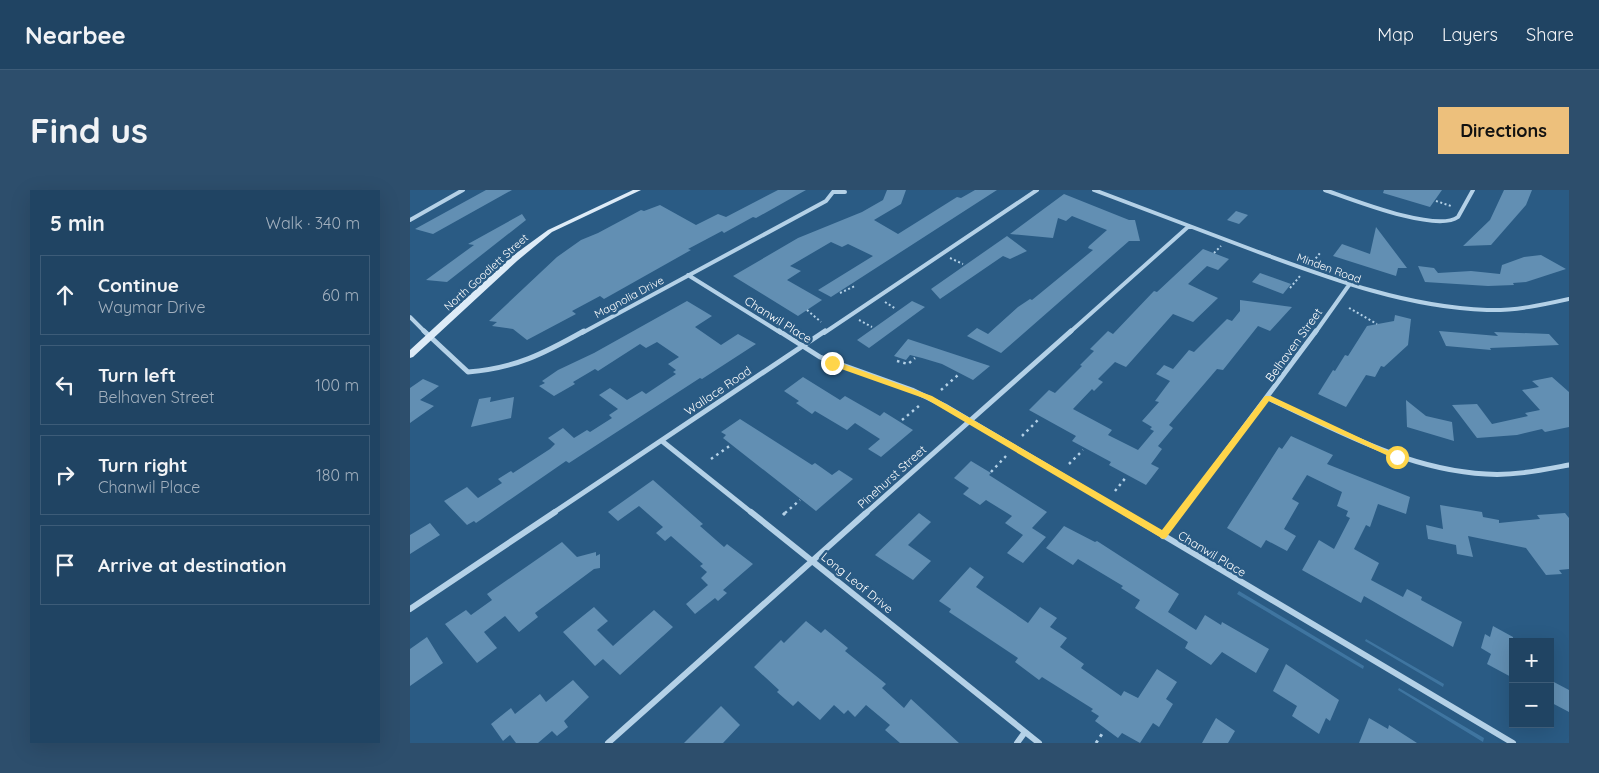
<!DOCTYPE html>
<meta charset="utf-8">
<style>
body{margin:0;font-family:Quicksand,sans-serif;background:#2d4e6c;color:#f1f3f6}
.controls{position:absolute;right:15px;bottom:15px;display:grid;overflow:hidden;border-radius:0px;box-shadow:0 5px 20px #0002}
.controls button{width:45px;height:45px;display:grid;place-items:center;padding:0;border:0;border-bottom:1px solid #3d5c78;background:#204463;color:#f1f3f6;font:25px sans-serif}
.stop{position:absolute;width:15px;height:15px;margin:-11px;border:4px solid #ffd54a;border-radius:50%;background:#fff}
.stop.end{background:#ffd54a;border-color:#fff;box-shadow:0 1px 5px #0008}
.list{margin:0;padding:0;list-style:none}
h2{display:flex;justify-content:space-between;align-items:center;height:65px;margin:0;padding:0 20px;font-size:21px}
h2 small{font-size:16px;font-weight:400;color:#a2b0be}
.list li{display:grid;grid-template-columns:32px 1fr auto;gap:15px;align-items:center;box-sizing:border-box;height:80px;margin:0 10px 10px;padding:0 10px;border:1px solid #3d5c78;border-radius:0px}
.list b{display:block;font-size:19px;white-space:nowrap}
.list p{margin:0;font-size:16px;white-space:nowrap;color:#a2b0be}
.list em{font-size:16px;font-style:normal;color:#a2b0be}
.icon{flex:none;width:28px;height:28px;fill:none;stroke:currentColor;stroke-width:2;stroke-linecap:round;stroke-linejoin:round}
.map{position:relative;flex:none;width:1159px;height:553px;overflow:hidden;border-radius:0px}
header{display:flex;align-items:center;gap:30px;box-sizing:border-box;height:70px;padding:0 25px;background:#204463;border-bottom:1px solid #3d5c78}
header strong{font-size:24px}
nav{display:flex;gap:28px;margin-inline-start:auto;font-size:18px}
.intro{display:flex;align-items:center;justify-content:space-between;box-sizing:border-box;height:120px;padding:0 30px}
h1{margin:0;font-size:35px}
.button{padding:12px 22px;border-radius:0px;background:#edc07c;color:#111;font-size:18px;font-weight:700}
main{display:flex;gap:30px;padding:0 30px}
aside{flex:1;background:#204463;border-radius:0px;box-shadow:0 5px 20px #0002}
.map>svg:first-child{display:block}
.green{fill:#3f75a0}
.building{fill:#628fb3}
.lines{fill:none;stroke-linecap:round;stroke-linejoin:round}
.path-far2{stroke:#b4d1e7;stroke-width:2;stroke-dasharray:2 2.5;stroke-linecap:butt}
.path-far1{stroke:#b4d1e7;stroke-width:2.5;stroke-dasharray:2.5 4;stroke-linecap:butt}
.path{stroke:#b4d1e7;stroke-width:3;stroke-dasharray:3 4.5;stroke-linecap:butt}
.street-far2{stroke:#b4d1e7;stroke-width:4}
.street-far1{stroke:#b4d1e7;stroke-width:5}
.street{stroke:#b4d1e7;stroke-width:6}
.secondary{fill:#ddebf7;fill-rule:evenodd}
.route{fill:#ffd54a}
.labels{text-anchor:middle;stroke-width:5;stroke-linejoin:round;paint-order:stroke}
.far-street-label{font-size:11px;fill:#fff;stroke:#2a5b84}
.street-label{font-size:12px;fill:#fff;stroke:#2a5b84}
</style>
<header>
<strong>Nearbee</strong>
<nav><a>Map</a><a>Layers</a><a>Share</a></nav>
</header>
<div class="intro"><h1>Find us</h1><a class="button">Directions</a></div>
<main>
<aside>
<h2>5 min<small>Walk · 340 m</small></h2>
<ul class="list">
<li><svg class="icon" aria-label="ahead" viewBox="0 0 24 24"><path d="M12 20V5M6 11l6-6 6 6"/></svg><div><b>Continue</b><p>Waymar Drive</p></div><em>60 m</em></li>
<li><svg class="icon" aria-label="left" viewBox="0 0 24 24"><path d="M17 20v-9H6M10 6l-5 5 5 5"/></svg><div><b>Turn left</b><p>Belhaven Street</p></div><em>100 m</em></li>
<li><svg class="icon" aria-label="right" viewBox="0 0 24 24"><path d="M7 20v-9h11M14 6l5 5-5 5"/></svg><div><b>Turn right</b><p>Chanwil Place</p></div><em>180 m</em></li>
<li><svg class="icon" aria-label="arrive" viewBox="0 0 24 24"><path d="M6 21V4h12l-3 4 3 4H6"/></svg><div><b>Arrive at destination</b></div></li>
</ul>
</aside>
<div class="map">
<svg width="1159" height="553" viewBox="0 0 1159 553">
<rect width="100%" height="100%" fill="#2a5b84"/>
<path class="green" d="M829,401L954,476L953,479L827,404Z
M956,449L1034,494L1033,497L955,451Z
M989,498L1074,548L1073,552L988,500Z"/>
<path class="building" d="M76,0H102L23,44L5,39Z
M368,0H396L346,28L343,27L314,43L312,41L278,59L281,60L194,109L190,106L162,121L166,124L117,150L103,139L82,136L87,132L79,131L147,67L171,50L188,43L231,20L234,21L250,15L286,35L308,24L316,27Z
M477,0H496L491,14L464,30L488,44L547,7L551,8L565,0H587L421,107L408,100L463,66L438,54L432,57L421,52L380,76L391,81L377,90L412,110L388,126L323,86L388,48L452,22L473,10Z
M974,0H1032L1020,17L973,3Z
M1094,0H1122L1116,15L1081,55L1053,56L1080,30Z
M654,4L719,30H725L730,51H719L591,163L557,146L567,138L578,144L608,117L620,109L622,110L683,60L678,58L679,56L697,40L662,26L656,31L648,28L643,48L600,44Z
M826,21L838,25L829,34L817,30Z
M112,24L116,30L37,92L16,90L64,55L58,54Z
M966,37L997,78H988L986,86L923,66L932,54L960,64Z
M597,46L617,61L600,69L593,66L530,109L521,99Z
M793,59L819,69L808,80L797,76L778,94L808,108L783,132L763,124L716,177L705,172L688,189L693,192L684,201L682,199L663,219L702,240L698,245L728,260L744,241L740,239L742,237L732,231L749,212L745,211L760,191L746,184L754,175L763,179L779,160L784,162L817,129L822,131L830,121V110L882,117L860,141L848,136L813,180L807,179L759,235L763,238L748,256L752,259L741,274L749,278L736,295L699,275L701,272L662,251L666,246L619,220L639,200L645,203L672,176L670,175L684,161L680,159L698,141L703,144L744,101L747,102Z
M1131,65L1156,79L1116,92L1103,93L1104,95L1078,96L1015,92L1008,76L1024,78L1028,83L1061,81L1090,84L1092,75L1114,67Z
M850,83L881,94L873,104L842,92Z
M277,111L302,126L285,137L311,155L328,144L346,154L292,189L290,188L159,273L156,271L66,333L64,331L57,335L34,311L57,297L68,308L92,293L88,289L101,281L103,283L140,259L145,254L138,248L153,238L164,248L177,240L180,242L202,228L199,225L208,219L189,205L200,198L217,210L232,201L236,204L266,184L263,182L266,180L258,174L269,167L247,152L236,158L230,154L188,181L185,179L163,192L165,194L144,206L129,196L135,193L132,191L148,180L184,163Z
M502,111L515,117L459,158L447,150Z
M985,125L1001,129L998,155L974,177L971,176L965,187L956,185L936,217L908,204L923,180L925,181L935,165L938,166L957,136L984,131Z
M1029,141L1088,146L1084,142L1139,144L1149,155L1080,158L1081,160L1036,156Z
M498,149L580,176L563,190L532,174L512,168L500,165L496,170L484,166Z
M393,187L430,210L435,206L470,226L474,222L503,240L471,267L458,259L470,249L445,233L437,240L405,221L402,224L386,213L389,211L374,201Z
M1142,187L1159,202V237L1135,242L1132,239L1107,245L1067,248L1042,215L1067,214L1082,234L1118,226L1115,223L1130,220L1112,200L1129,197L1122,191Z
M13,189L29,196L10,210L24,216L0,233V198Z
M81,207L80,212L104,207L101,228L61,237L69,209Z
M996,210L1016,226L1042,232L1044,251L997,237Z
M330,229L402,275L405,273L422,285L429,280L443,289L406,321L313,248L316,245L311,242Z
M881,246L923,265L917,274L1000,307L996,324L968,314L960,337L956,335L944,359L969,373L961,390L993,407L997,399L1012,407L1011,410L1052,432L1043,457L954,406L951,413L892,380L909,350L924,359L940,328L936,326L938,321L927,316L932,302L897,285L882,309L889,313L874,339L886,346L877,361L856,350L851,358L817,338L869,257L872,259Z
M561,271L581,283L579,285L637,322L622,338L636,347L613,373L597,363L613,345L595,333L602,326L576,310L570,315L553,304L559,298L544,288Z
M243,290L293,334L290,336L314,357L317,354L343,374L313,400L317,403L308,411L305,408L285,424L276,414L298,395L291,388L297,382L290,376L293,374L261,346L255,351L246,343L253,337L229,316L208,331L198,322Z
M1030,315L1072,322L1073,327L1089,330V333L1130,329L1127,325L1155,323L1159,328V379L1149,380L1152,384L1136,385L1116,358L1058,346L1063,367L1047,364L1046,355L1018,349L1016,335L1033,339Z
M509,323L521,332L498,355L521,371L503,390L465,365Z
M20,333L30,345L0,364V345Z
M654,336L685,352L687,351L769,404L758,422L786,440L795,425L811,435L812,432L859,459L846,483L812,462L801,475L775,458L778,452L725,418L730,410L711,398L713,396L668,369L663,375L636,358Z
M152,352L167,367L186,362V366L190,364V378L184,379L125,423L128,427L109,442L95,426L74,442L87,458L67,473L35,434L56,420L61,425L82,410L77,404Z
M560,377L574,387L566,397L618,433L630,417L647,428L640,437L657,448L650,457L674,474L671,478L711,506L714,501L728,508L747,479L767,492L756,509L763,514L749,537L743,533L730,553L712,543L708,548L685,531L689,526L681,521L683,519L632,487L629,490L605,472L608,468L539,422L541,419L529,411Z
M184,417L198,431L187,440L203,456L244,420L263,437L210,485L193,469L185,476L153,442Z
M396,431L411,443L415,439L438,458L435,461L476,494L472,498L494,518L501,509L549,553H490L475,540L480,535L456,515L445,527L438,520L434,524L424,515L410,530L388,511L383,516L367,502L369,500L344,477L371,450L374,453Z
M1083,436L1103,447V488L1077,474L1081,464L1071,458L1075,444L1080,447Z
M17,447L33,473L0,496V459Z
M876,474L929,510L920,531L916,528L909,544L882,526L887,516L863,501Z
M163,490L179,507L154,531L158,537L147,546L142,541L128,553H106L100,545L93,551L81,534L101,518L105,524L130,504L136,512Z
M1140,490L1159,500V522L1140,512Z
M311,516L330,535L313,553H274Z
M806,528L825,541L818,553H792Z
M959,528L978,539L979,535L1007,553H949Z"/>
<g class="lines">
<path class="path-far2" d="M1026,11L1041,16
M804,63L811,56
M540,68L553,74
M903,72L910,63
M880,98L890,86
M430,103L445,96
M475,112L486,119
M939,118L967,134
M397,120L411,132
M449,130L462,137"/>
<path class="path-far1" d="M487,171L498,174L505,168
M531,200L548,185
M492,230L510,215
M612,246L630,228
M301,269L321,255
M659,274L673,260
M581,282L596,266
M705,301L717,286
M375,323L390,310"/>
<path class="path" d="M373,325L376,322
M686,553L694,541"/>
<path class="street-far2" d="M684,0C737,20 790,40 843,60C919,88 995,117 1077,120C1105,121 1132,115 1159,109
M915,0C941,9 1026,43 1048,27L1063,0
M423,2H435
M0,30L53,0
M278,85L371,143
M0,127L16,143
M172,143L416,11L423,2
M414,143L627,0
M659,143L779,36
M905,143L939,95"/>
<path class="street-far1" d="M14,141L58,182C106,178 133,164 174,141
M369,141L410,167L502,200L535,216L716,323
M858,208C927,240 998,280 1076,284C1104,286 1132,280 1159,275
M252,251L342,323
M143,323L415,141
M456,323L661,141
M770,323L906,141"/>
<path class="street" d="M341,322L629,553
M714,322L1103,553
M753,346L771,322
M0,419L145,322
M198,553L457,322
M607,553L615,542"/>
<path class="secondary" d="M223,0H231L142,42L107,71L3,167L0,168V160L101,67L138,40Z"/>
</g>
<path class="route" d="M422,170L522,206L752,340L855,206H861L991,267L985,269L859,211L756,348L753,349L516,209L420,175V171Z"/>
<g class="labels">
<g class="far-street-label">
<text transform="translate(919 78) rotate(20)" y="4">Minden Road</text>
<text transform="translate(76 82) rotate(-42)" y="4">North Goodlett Street</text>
<text transform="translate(219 107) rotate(-28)" y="4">Magnolia Drive</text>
</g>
<g class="street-label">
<text transform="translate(368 130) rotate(32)" y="4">Chanwil Place</text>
<text transform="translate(884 155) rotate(-54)" y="4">Belhaven Street</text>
<text transform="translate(308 201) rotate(-34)" y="4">Wallace Road</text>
<text transform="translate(482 287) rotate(-42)" y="4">Pinehurst Street</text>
<text transform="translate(802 364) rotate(31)" y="4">Chanwil Place</text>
<text transform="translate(447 393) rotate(39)" y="4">Long Leaf Drive</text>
</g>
</g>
</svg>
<div class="controls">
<button>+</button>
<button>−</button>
</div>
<div class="stop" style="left:987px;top:267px"></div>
<div class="stop end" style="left:422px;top:173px"></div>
</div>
</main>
